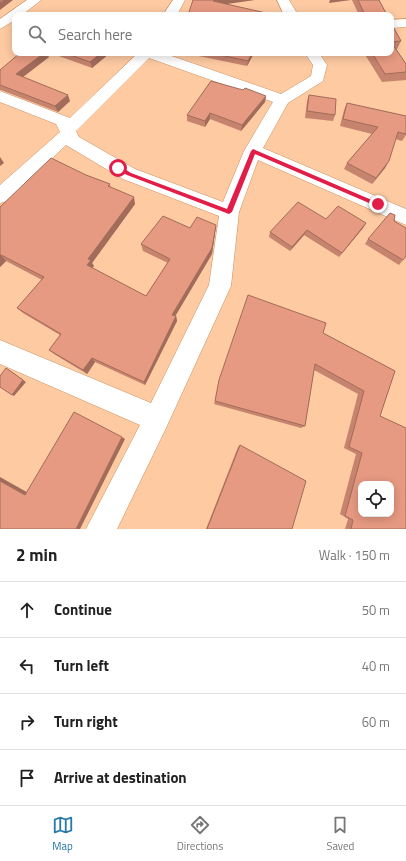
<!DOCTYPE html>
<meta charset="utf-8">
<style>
body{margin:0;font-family:"Titillium Web",sans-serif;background:#f2f2f2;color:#222}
.controls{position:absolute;right:12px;bottom:12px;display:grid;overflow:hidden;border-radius:8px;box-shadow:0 2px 10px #0003}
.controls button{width:36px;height:36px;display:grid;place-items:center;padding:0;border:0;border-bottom:1px solid #e0e0e0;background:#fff;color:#222;font:20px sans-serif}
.stop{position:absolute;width:12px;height:12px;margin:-9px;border:3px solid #e11d48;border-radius:50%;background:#fff}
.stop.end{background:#e11d48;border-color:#fff;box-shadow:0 1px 4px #0008}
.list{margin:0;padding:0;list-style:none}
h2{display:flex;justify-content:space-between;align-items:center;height:52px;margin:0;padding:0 16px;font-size:17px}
h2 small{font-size:13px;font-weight:400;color:#767676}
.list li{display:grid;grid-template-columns:26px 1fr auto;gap:12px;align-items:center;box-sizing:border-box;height:56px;padding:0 16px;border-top:1px solid #e0e0e0}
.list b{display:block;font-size:15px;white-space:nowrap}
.list em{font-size:13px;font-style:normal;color:#767676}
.icon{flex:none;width:22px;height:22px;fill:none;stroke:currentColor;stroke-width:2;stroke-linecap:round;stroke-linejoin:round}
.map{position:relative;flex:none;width:406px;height:529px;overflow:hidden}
.search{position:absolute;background:#fff;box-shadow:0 2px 10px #0003;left:12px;right:12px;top:12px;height:44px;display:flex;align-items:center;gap:10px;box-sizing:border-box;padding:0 14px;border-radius:8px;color:#767676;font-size:15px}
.sheet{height:276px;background:#fff}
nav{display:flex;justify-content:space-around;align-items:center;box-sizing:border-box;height:56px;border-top:1px solid #e0e0e0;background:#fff;font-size:11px;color:#767676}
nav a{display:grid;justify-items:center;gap:2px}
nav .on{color:#2779aa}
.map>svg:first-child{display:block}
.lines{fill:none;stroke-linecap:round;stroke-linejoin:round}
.minor-casing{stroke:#cb8f5d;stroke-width:1}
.minor{fill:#fff;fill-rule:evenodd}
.wall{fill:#c6846f}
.shaded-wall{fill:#a16c5a}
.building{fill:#e69a81;stroke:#a16c5a;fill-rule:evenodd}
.route{fill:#e11d48}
</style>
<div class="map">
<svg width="406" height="529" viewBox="0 0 406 529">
<rect width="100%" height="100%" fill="#fdcaa2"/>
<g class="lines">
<defs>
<path id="minor" d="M27,0H41L22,15H15V20L0,29V19Z
M173,0H185L177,15H163Z
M277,0H289L298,15H284Z
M406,19V27L391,28V20Z
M138,53H163L281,94L311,76L313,65L305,53H319L327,65L323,81L288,103L263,148L406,209V225L258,160L239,212L231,286L166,428L117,529H86L140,425L0,364V340L151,403L209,285L219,216L123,179L66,145L7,201L0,203V185L60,132L56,124L0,102V91L70,118ZM149,58L273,102L244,151L223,202L135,169L79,137L76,131Z"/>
</defs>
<use href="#minor" class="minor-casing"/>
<use href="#minor" class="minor"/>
</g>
<path class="wall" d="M352,0H379L387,15H359Z
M391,23L401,41L397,49H396L406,64V80L382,82L364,53H391Z
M56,53H110L92,68L56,55Z
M184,53H263L262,55H253L247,66Z
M49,57L23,77L70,101L58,112L1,90H0V70Z
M309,95L335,115L333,121L305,118L307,101Z
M266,96L265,102L241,131L210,119L205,127L187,121V115Z
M347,103L406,116V135L402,141L395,139L385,168L372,184L344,169L347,163L372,134L340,126L344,110Z
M86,175L110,184L111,188L135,204L92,263L94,266L92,268L146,296L168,263L143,251L141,244L190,228L216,225L212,254L175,316H176L177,321L145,385L95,362L87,374L54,354L49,350L60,335L23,313L17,308L42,280L6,261L0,267V207Z
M326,219L366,223L363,228L339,257L304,235L290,251L269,237L270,232Z
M394,221L403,260L399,265L365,244L368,239Z
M323,333L395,371L380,416L406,529H345L348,519L340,514L356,454L344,448L358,394L314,370L305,426L301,428L214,404L215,401Z
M240,445L292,529H206L238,447Z"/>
<path class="shaded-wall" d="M4,0H13L0,10V3Z
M217,0H255L213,6V1Z
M330,0H351L329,3Z
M44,53H47L49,57L19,80L16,74Z
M101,53H110L92,68L90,62Z
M252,53H253V55L247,66L248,61Z
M68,95L70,101L58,112L55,106Z
M266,96L265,102L241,131L242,125Z
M210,113V119L205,127V121Z
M0,157L4,163L0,166Z
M389,161L385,168L372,184L376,178Z
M134,197L135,204L92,263L94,266L90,271L87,265L88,259Z
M366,223L363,228L339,257L342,253Z
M216,225L212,254L173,320L172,315Z
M307,230L304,235L290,251L292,247Z
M0,255H1L6,261L0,267Z
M176,316L177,321L145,385L144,382Z
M92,358L95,362L87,374L83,370Z
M9,370L26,382L14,396L12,395Z
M122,437L125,439L80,529H76Z
M0,477L32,495H25L0,481Z"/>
<path class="building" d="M0,0H4L0,3Z
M193,0H217L213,1L275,15H188Z
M358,0H379L387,15H365Z
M391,23L401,41L391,42L406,64V72L385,74L372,53H391Z
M20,53H44L16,74L68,95L55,106L0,85V70Z
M65,53H101L90,62Z
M211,53H252L248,61Z
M211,81L243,90L245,88L266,96L242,125L210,113L205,121L187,115Z
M309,95L336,99L335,115L307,111Z
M347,103L406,116V134L398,132L389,161L376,178L347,163L378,127L343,119Z
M51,158L86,175L110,184L108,186L134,197L88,259L91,260L87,265L146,296L170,259L141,244L163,216L190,228L197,217L216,225L212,248L172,315L176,316L144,382L92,358L83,370L49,350L61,334L17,308L44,277L1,255H0V207Z
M298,202L326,219L338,206L366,223L342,253L307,230L292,247L270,232Z
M390,213L395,215L394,221L406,228V256L403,260L368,239Z
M248,295L326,323L323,333L395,371L380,416L406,428V529H351L353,520L345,516L362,453L349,447L364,391L315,364L305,426L215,401L219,380ZM361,484H391V514H361Z
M6,368L23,380L12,395L0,387V376Z
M74,412L122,437L76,529H0V481L25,495Z
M240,445L306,481L292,529H207Z"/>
<path class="route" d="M253,149L381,204L376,206L255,154L232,212L229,214L127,175L115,168L120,166L131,173L227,209L251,151Z"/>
</svg>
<div class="controls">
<button><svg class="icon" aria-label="locate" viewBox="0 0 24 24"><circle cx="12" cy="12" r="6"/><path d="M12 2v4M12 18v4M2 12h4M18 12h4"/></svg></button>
</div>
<div class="stop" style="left:118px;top:168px"></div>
<div class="stop end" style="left:378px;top:204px"></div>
<div class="search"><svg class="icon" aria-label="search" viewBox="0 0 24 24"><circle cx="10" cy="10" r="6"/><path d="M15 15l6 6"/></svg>Search here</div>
</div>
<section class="sheet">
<h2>2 min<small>Walk · 150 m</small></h2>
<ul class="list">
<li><svg class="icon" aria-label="ahead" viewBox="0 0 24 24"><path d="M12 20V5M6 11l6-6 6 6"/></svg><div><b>Continue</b></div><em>50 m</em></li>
<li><svg class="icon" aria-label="left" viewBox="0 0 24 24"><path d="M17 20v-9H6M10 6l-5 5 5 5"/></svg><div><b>Turn left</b></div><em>40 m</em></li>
<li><svg class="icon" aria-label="right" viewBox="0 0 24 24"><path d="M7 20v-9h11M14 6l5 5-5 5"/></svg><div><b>Turn right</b></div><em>60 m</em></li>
<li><svg class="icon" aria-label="arrive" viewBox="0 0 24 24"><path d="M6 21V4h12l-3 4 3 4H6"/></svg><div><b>Arrive at destination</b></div></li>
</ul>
</section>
<nav>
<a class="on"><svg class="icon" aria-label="map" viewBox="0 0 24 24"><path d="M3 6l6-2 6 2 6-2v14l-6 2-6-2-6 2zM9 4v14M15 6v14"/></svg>Map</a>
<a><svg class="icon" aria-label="directions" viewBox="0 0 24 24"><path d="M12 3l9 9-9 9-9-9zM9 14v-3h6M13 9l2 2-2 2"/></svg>Directions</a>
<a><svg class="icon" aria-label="saved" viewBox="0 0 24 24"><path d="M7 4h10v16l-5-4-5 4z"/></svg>Saved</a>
</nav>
